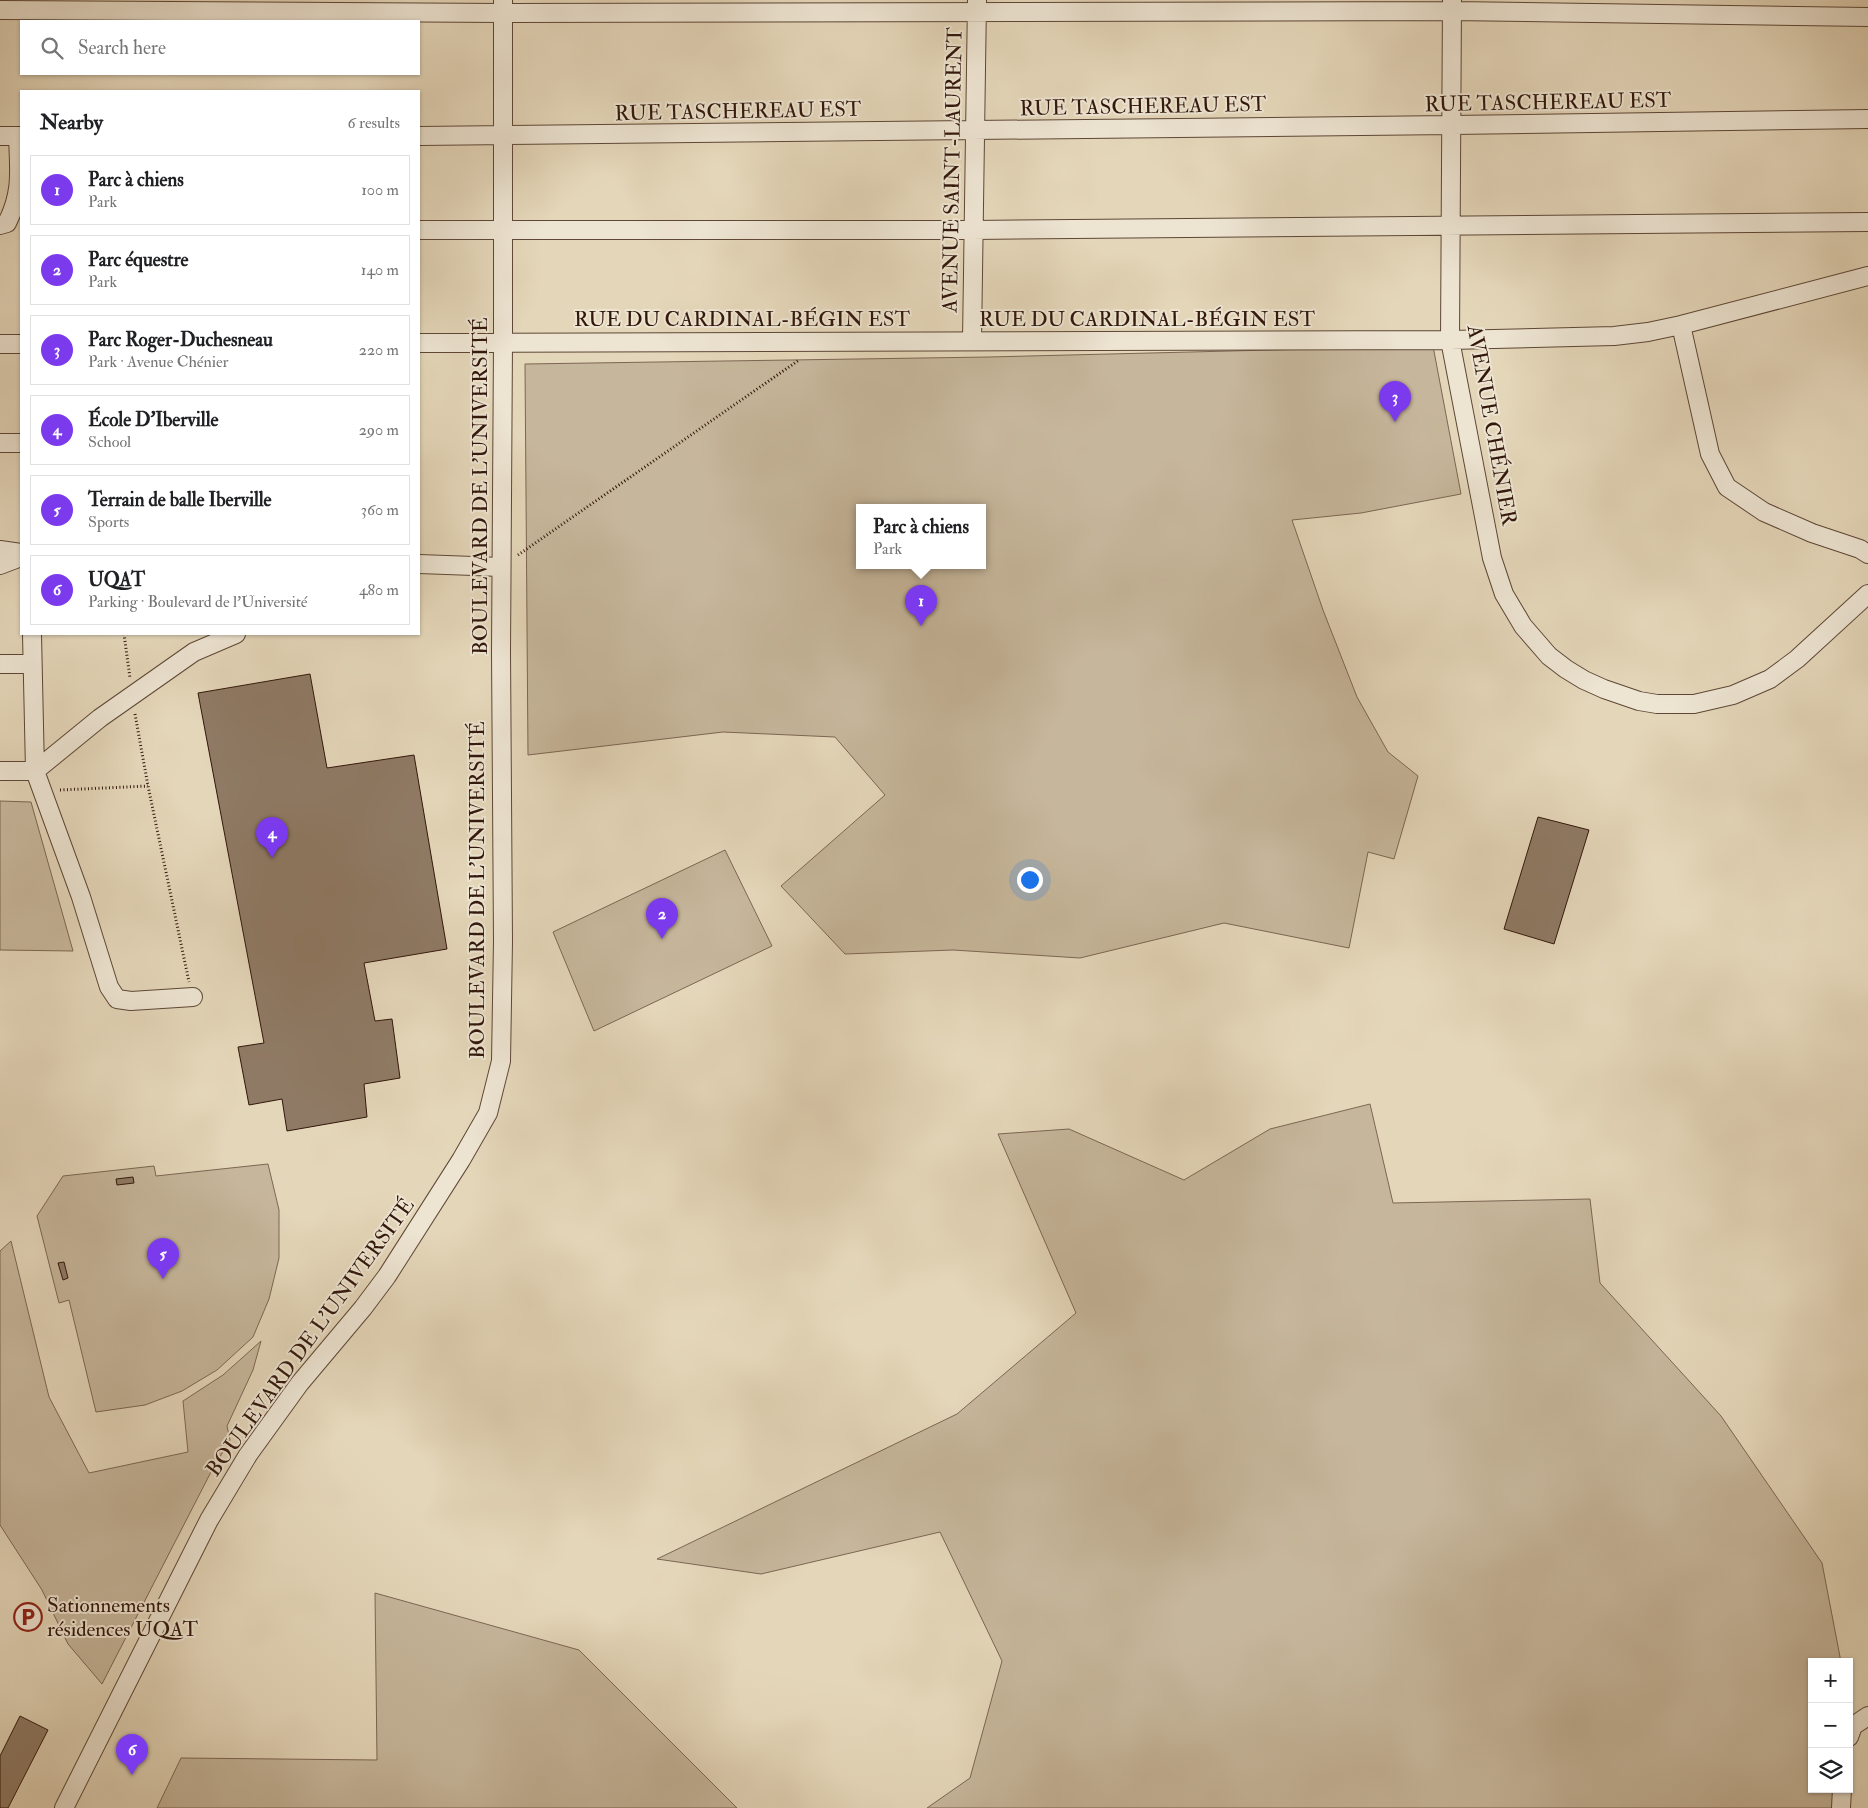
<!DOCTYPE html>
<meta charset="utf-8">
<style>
body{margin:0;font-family:"IM FELL Double Pica",serif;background:#f2f2f2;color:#202124}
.controls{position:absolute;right:15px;bottom:15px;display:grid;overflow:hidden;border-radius:0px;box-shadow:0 1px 4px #0004}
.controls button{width:45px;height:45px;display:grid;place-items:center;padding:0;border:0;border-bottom:1px solid #e0e0e0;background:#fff;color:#202124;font:25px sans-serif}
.you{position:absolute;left:1029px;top:879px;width:18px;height:18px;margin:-12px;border:4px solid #fff;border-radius:50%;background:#1a73e8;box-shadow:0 0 0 8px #1a73e833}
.badge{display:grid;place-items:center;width:32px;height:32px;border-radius:50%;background:#7c3aed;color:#fff;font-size:16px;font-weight:700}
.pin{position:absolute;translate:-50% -41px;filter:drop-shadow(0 1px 2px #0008)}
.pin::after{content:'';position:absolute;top:26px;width:18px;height:15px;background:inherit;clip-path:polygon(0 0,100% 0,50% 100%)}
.popup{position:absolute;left:856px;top:504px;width:130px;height:65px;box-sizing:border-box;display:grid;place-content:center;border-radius:0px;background:#fff;filter:drop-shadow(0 1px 4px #0005);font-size:16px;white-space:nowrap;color:#757577}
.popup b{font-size:19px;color:#202124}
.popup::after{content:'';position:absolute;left:50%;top:100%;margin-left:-10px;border:10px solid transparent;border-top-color:#fff}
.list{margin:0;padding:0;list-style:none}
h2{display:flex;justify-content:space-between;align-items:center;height:65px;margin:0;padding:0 20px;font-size:21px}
h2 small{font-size:16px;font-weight:400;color:#757577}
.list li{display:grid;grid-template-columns:32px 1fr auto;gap:15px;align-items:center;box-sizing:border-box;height:70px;margin:0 10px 10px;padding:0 10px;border:1px solid #e0e0e0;border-radius:0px}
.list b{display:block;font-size:19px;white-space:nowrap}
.list p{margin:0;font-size:16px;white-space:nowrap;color:#757577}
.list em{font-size:16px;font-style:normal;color:#757577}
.icon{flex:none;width:28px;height:28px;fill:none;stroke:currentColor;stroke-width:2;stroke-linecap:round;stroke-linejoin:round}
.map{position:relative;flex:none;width:1868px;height:1808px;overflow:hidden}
.search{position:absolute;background:#fff;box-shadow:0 1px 4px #0004;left:20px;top:20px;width:400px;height:55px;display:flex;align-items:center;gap:12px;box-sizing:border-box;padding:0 18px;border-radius:0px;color:#757577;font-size:19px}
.panel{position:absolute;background:#fff;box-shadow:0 1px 4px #0004;left:20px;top:90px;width:400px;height:545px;border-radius:0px}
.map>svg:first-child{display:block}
.green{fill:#c6b69b;stroke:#7c6653;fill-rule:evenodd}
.building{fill:#8f7a65;stroke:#32170b}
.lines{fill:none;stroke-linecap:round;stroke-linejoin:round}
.minor-casing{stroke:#5e4736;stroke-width:20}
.path{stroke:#32170b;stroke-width:3;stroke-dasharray:1 2.5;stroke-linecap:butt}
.minor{stroke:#ede4d2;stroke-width:18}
.labels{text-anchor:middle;stroke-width:4;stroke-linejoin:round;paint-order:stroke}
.street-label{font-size:21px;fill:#32170b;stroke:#ede4d2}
.poi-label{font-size:21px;fill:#32170b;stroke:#ede4d2;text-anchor:start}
</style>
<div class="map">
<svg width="1868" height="1808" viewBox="0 0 1868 1808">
<rect width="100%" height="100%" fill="#e4d6b9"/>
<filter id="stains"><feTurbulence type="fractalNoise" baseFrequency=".004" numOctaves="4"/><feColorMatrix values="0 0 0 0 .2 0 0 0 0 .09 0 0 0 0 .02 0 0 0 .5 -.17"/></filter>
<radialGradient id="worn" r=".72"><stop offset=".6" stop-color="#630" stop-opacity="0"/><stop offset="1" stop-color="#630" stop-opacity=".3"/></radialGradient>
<path class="green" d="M1433,346L1461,494L1361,513L1292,520L1323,610L1357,697L1388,752L1418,776L1394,859L1368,852L1349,948L1224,923L1080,958L953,950L845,954L781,886L885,795L835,737L723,732L528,755L525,364L989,357ZM860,507H982V565H860Z
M0,801L31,802L73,951L0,950Z
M725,850L772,946L594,1031L553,932Z
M1370,1104L1393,1203L1590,1199L1600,1283L1721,1416L1822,1563L1841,1662H1812V1789H1842L1841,1808H927L970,1778L1002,1661L940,1532L761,1574L657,1559L957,1414L1076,1313L998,1134L1069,1129L1184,1180L1270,1129Z
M268,1164L279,1210V1258L269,1299L253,1337L217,1370L182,1391L145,1405L96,1412L69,1300L59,1303L37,1216L63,1176L154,1166L156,1176Z
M11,1241L49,1397L89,1473L188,1452L183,1401L223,1375L261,1341L253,1370L227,1426L230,1440L212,1470L102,1684L68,1644L42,1590L0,1525V1251Z
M375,1593L579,1650L737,1808H157L181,1758L377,1760Z"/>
<path class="building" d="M310,674L327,768L414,755L447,949L364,963L375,1021L392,1019L400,1078L364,1084L367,1117L287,1131L282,1099L249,1105L238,1047L264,1043L198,693Z
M1538,817L1589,830L1554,944L1504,929Z
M133,1177L134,1183L117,1185L116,1179Z
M64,1262L68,1278L63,1280L58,1263Z
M20,1716L48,1730L8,1808H0V1756Z"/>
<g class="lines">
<defs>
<path id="minor" d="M1452,0L1450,340L1492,558L1504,594L1523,626L1549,656L1566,669L1584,680L1604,689L1639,701L1657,704H1694L1733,695L1770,679L1797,659L1868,594
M0,10L503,13L1452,11L1868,17
M0,136H21
M419,136L1452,125L1868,119
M0,225L7,223C23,191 19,170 18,136
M419,230H973L1868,222
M1681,325L1710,454L1727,487L1764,512L1812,533L1860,549L1868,554
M972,341L977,0
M419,343L1450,340L1614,336L1648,332L1681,325L1868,276
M0,344H21
M0,443H21
M0,550L21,553
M419,564L501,567
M0,565L21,557
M32,634L35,771L81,897L109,987L117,999L131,1001L193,997
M0,664H32
M0,771H35
M35,771L100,718L194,652L236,634
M1849,1737L1853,1726L1868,1716
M64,1808L209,1520L248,1455L300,1383L363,1308L387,1276L461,1160L488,1113L501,1061L503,941L501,652L503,343V0
M1841,1808L1842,1789"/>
</defs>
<use href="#minor" class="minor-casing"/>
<path class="path" d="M518,555L799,360
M124,634L130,678
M135,714L148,786L189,982
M60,790L148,786"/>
<use href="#minor" class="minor"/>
</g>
<defs>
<symbol id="parking-ring" viewBox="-11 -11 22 22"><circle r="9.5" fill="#ede4d2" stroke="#8f2418" stroke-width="1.5"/><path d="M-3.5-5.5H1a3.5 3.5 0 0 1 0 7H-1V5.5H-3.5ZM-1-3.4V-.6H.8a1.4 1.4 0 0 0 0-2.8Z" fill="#8f2418"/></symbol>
</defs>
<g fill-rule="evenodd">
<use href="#parking-ring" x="12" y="1601" width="32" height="32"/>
</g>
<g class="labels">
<g class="street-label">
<text transform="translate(1548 102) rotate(-1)" y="7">RUE TASCHEREAU EST</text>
<text transform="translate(1143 106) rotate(-1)" y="7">RUE TASCHEREAU EST</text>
<text transform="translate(738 111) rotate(-1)" y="7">RUE TASCHEREAU EST</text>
<text transform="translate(952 170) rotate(-89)" y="7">AVENUE SAINT-LAURENT</text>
<text x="742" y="326">RUE DU CARDINAL-BÉGIN EST</text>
<text x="1147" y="326">RUE DU CARDINAL-BÉGIN EST</text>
<text transform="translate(1492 425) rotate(80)" y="7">AVENUE CHÉNIER</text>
<text transform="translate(480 486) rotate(-90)" y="7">BOULEVARD DE L'UNIVERSITÉ</text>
<text transform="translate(477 890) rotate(-90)" y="7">BOULEVARD DE L'UNIVERSITÉ</text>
<text transform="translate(310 1337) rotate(-54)" y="7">BOULEVARD DE L'UNIVERSITÉ</text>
</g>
<g class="poi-label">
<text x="47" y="1612">Sationnements<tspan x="47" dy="24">résidences UQAT</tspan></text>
</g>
</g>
<rect width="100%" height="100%" filter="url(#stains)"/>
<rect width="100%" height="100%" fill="url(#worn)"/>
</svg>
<div class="controls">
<button>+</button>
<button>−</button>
<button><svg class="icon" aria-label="layers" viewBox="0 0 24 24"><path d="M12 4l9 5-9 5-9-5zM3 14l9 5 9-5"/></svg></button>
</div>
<div class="you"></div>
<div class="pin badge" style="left:921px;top:626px">1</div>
<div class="popup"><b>Parc à chiens</b>Park</div>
<div class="pin badge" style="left:662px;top:939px">2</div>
<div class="pin badge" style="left:1395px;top:422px">3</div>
<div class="pin badge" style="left:272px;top:858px">4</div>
<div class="pin badge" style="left:163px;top:1279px">5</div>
<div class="pin badge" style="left:132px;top:1775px">6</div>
<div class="search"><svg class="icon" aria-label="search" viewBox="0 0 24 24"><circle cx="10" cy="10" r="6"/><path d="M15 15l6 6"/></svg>Search here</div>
<section class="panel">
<h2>Nearby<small>6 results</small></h2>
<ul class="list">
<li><span class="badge">1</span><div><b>Parc à chiens</b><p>Park</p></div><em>100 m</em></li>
<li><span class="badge">2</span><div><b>Parc équestre</b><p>Park</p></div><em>140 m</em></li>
<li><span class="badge">3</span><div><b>Parc Roger-Duchesneau</b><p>Park · Avenue Chénier</p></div><em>220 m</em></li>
<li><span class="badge">4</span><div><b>École D'Iberville</b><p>School</p></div><em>290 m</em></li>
<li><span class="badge">5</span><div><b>Terrain de balle Iberville</b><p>Sports</p></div><em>360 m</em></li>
<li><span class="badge">6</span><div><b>UQAT</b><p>Parking · Boulevard de l'Université</p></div><em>480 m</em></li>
</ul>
</section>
</div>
